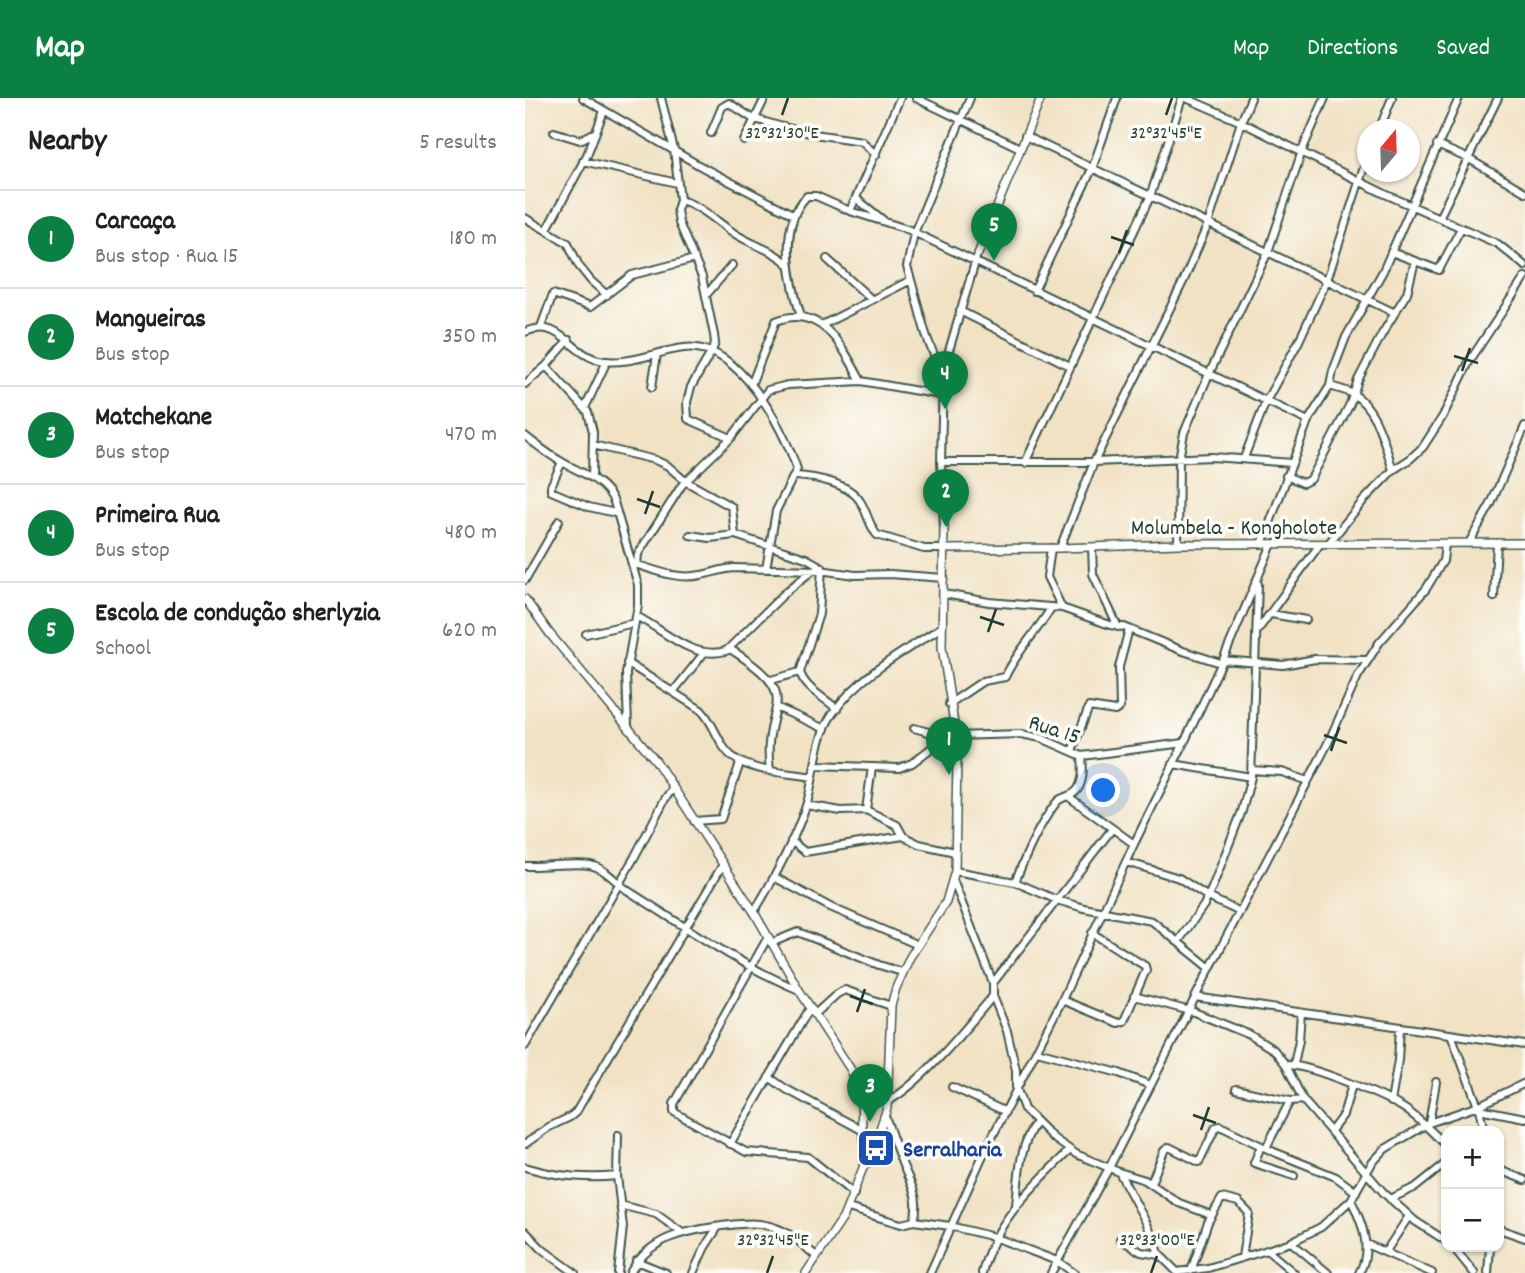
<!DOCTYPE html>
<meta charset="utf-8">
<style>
body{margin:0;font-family:Dekko,sans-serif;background:#f6f6f6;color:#202124}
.controls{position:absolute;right:21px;bottom:21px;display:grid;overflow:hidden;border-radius:14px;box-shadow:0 2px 5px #0004}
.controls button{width:63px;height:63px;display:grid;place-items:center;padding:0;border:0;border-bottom:2px solid #e0e0e0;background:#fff;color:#202124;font:35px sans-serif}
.compass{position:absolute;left:832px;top:21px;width:63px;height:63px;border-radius:50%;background:#fff;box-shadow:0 2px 5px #0004;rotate:19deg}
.you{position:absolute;left:579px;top:693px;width:24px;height:24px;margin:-18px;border:5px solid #fff;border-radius:50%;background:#1a73e8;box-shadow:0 0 0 10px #1a73e833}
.badge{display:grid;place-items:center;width:46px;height:46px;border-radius:50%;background:#0b8043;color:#fff;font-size:23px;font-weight:700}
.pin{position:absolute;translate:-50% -58px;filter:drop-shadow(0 2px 4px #0008)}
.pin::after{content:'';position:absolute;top:37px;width:24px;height:21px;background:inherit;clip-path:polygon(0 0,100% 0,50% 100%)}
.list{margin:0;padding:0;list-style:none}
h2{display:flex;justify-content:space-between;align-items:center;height:91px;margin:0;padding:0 28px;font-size:30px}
h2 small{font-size:23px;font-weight:400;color:#757577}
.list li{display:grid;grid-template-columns:46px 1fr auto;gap:21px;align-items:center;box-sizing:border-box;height:98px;padding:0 28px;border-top:2px solid #e0e0e0}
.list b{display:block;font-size:26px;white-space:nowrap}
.list p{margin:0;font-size:23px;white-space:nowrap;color:#757577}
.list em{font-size:23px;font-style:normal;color:#757577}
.map{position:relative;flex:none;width:1000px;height:1175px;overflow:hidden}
header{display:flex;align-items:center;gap:42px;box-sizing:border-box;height:98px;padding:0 35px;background:#0b8043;color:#fff}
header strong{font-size:33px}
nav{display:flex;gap:38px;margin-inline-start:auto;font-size:24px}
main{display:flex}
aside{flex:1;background:#fff}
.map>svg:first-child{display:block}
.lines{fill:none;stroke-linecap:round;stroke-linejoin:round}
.minor-casing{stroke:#3e564a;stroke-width:10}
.tertiary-casing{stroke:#3e564a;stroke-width:10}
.minor{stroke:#fff;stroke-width:6}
.tertiary{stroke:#fff;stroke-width:7}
.ticks{fill:none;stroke:#1f3d34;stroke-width:2.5}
.labels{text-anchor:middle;stroke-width:7;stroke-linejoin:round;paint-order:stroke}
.street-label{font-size:23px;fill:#1f3d34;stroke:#fdfcf7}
.transit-label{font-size:23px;font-weight:bold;fill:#164399;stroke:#fdfcf7;text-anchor:start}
.ticks-label{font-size:18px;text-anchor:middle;fill:#1f3d34;stroke:#fdfcf7;stroke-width:7;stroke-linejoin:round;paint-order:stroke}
</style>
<header>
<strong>Map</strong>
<nav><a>Map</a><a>Directions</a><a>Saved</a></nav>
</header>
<main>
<aside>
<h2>Nearby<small>5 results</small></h2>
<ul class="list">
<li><span class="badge">1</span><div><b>Carcaça</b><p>Bus stop · Rua 15</p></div><em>180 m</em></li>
<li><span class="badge">2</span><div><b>Mangueiras</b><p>Bus stop</p></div><em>350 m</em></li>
<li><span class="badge">3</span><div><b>Matchekane</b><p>Bus stop</p></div><em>470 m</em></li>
<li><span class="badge">4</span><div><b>Primeira Rua</b><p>Bus stop</p></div><em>480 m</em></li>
<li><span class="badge">5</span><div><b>Escola de condução sherlyzia</b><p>School</p></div><em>620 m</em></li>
</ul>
</aside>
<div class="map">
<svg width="1000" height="1175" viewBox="0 0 1000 1175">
<rect width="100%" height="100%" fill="#fdfcf7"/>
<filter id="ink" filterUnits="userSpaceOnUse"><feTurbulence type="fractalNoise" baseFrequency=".0143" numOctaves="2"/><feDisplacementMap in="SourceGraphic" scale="14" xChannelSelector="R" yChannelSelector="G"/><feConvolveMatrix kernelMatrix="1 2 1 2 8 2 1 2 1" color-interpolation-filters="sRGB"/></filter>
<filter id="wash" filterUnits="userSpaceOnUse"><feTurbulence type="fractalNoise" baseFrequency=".00686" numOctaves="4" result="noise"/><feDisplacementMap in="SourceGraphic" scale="28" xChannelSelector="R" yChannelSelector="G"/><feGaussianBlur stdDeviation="1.57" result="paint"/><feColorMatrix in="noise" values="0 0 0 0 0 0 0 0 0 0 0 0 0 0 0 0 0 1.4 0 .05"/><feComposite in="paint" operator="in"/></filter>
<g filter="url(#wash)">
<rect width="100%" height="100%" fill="#f1e2c4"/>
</g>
<g filter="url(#ink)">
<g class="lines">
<defs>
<path id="minor" d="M58,0L177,69L269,117
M136,0L149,52L155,102L152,112L154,125L177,179L189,237L190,245L187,253L166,289L162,304L163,321L206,340
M391,0L495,50
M661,0L716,24L860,96L973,146L1000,168
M854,32L867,0
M29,34L55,42L71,34
M186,35L197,9L204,5L227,20L254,28L289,36L337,43L351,57
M500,38L870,215
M219,43L240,0
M912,47L944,61L1000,94
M58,63L152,85
M332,101L358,122
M155,102C176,107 194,126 212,137C230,148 249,152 264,167
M325,113L375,0
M0,120L43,145L54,168L66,183L82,197
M914,120L973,0
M22,131L62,57L79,13
M866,154L914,172L936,130
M302,161L346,201
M509,193L567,71L592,0
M182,196L207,167
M435,213L545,268
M276,218C265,183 253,127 282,98H291L325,113L382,131L783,323
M297,227L386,182
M16,229L28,196L65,209L107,177L170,161
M0,234C34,220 43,252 70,261C99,270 131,253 159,250C213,243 258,329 272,371L251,413L241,471
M21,268L63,314L68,334L67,380
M418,273C398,243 394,204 382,169L389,135L445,0
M0,286L21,268L44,242
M226,287L251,223C296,205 318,249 336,283
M805,288C812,290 819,292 826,295C852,308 860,348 868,372
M127,289L132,256
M60,310L82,263
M0,338C12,347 24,357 37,364C56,375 80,382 89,404L113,487V507L101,575L103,628
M68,347L130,362L143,368L160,383L207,409L210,437
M719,360L741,303L774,243L802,182L842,60
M37,364L26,388V393L64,409L90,415
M416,364H569L687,359L767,365
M500,365L625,99L657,0
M270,378C290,379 324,385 335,403C342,413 344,428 352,437L399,451H419
M761,378L778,385L786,381L825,306L833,282L857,236L882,195L890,163
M419,430L416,364L418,273L451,161
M165,437L185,440L210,437L281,460L297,469L294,516L275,574C280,591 299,599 312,611
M944,445L966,406L1000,328
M653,446L654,361L659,335L684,276L743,154L777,53L800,0
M737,446L783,323L805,288L808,273L821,239L858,173L934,0
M803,446L839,402L868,372L885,361L898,349L918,318L944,264L1000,179
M567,449L568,476L593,529
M526,450L522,479L537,510
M535,450L569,364L659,182L683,126L716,24L726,0
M110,466C132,473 153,482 176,477C187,475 197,471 209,470L295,472L330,477L365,476L419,480
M112,467L113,456L157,387L206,340L243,292L263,287L336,283L416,297
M0,482L34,423
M419,496L464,504L537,510L585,527L599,529L658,553L696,565
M969,499L972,445
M746,516L781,522
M111,518C141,533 166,562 201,553L262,493L288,472
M733,532L795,446
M61,536L109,525
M205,551C286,602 235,604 245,672
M698,562L758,567L790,561L841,562
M102,565L176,612C187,623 191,638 200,651C217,675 261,674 288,679
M246,582L275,574
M148,594L179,555
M424,606L458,583L480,579C492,553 512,534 526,510
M253,610L300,631
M389,630L421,639
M430,638L496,636L516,640L557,658L659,645
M547,653L564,609L590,613L595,609L594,569L604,531
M648,666L726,679
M290,667L374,670L387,665L430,632
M726,672L757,674L783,683
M544,699L609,746
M281,707L316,713L341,712L372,727L378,738
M341,712L347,669
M169,723L196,721L215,665
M266,743L280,754L378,738L394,746L430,754
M601,764L654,780L683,799L715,814
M0,768C19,769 49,764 65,767C81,770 92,786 105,794C159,828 214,867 274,892
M430,773L490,784L532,802L559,810L627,823L685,870
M249,779L305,809L393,847
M428,782L468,885V898L482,933L491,972V989L499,1011L528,1040L551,1056L594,1074L622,1126L635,1157L653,1175
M490,784C501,757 513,728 531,705C537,697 547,700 553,691C559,681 558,670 557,658
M229,814C249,781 268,745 281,708C291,679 289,642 308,615C334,578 379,553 417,529
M243,839L149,1006V1014L221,1054L283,1059L329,1096
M653,844L679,807L687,790L717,713L726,679L733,486
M246,845L273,834L354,867L377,874
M468,885L587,731
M609,898L669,914L725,937L749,952L761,967L778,1002L859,1095L890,1123L921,1143
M670,899L1000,947
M537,902L593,925L599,923L621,872L620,868L567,835
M290,916L312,896L320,892L366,908
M926,936L954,1011L1000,1020
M0,948L109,760L140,701L148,690
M512,953L594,975L625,987
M769,966L774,942L776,915
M761,967C783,966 854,996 875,1008C893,1018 906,1034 921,1047
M244,979L261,991L337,1032
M427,989L479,1013
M711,991L765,1003L778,1002
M362,1004C398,984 441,930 468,898
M866,1004L873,962L875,930
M954,1011L959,1033
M360,1018C366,1035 372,1053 379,1070C388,1090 395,1102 389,1123
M904,1025L911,984
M806,1033L818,1017L827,987
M93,1037L92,1078L98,1129L93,1175
M0,1046L24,1029L45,1019L51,1014L197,768
M205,1046L285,910
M736,1048L729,1065L769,1078
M741,1050L765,1003
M0,1069C29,1078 62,1081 92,1078
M974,1072L1000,1082
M594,1074L620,1082L654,1105L686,1117
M626,1085L639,1053L644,1049L674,1064L691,1029L695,1028L749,1054L811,1079L831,1094
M865,1101L891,1089L921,1065
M826,1102C837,1124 848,1152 834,1175
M95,1107L131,1116L156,1134
M491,1107C494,1078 494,1048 511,1024
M323,1110L376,1126L389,1123L425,1128L469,1139L532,1163L549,1175
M974,1131L1000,1140
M0,1133L17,1151L50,1175
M595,1141L616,1154L635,1157
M766,1144L803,1175
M841,1146L907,1175
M928,1149L949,1175
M742,1152L769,1175
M861,1153L884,1118
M111,1163L141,1175
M666,1173L683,1124L697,1100L713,1104L724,1115L717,1159
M652,1174L683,1170L739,1153L766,1144L796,1129L826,1102L847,1065L860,1051L904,1025L953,1008L1000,985
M105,1175C125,1139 159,1133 197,1128C215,1126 234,1123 251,1130C266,1135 279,1148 291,1158
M168,1175L180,1149L193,1129
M405,1175L459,1055L537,902L609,746L659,645L698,562L747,446
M457,1175C470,1123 507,1089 545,1052
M526,1175L584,1070L681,878L802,647L833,578L854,545L901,491L918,463L920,446
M963,1175L965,1149"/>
<path id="tertiary" d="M453,156L516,0
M419,451L535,450L653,446L1000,445
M0,501L25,536L131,663L229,814L274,892L326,972L336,997L337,1032L344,1063
M281,1175L318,1120L338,1070L344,1063L362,1010L366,908L371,890L385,859L421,804L430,773L432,661L430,632L417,549L419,430"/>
</defs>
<use href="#minor" class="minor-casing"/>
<use href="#tertiary" class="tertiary-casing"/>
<use href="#minor" class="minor"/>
<use href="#tertiary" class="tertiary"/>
</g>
</g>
<path class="ticks" d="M257,17L263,0M641,17L647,0M586,139L609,147M594,155L602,132M929,258L953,265M937,273L945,250M112,401L135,409M120,416L128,393M455,519L479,527M463,534L471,511M799,637L822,645M806,653L814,629M325,898L348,906M332,914L340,891M668,1017L691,1025M676,1032L684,1009M242,1175L248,1158M626,1175L632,1158"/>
<defs>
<symbol id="bus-square" viewBox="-11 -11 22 22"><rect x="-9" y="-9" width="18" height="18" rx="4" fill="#1a4fb4" stroke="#fdfcf7"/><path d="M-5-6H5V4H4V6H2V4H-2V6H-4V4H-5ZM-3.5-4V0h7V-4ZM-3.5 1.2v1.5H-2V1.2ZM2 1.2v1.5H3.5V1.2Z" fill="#fff"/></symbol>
</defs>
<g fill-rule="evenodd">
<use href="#bus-square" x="329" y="1028" width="44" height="44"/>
</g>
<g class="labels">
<g class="street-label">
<text x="709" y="436">Molumbela - Kongholote</text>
<text transform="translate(530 630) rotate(18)" y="8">Rua 15</text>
</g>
<g class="transit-label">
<text x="378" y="1058">Serralharia</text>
</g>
</g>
<g class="ticks-label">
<text x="641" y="40">32°32'45"E</text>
<text x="257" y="40">32°32'30"E</text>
<text x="248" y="1147">32°32'45"E</text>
<text x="632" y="1147">32°33'00"E</text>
</g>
</svg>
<div class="controls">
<button>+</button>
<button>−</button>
</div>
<svg class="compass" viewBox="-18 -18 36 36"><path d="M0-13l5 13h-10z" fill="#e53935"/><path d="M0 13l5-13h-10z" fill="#757577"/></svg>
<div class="you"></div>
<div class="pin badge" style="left:424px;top:677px">1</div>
<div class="pin badge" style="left:421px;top:429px">2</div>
<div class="pin badge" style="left:345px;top:1024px">3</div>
<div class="pin badge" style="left:420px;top:311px">4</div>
<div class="pin badge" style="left:469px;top:163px">5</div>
</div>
</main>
